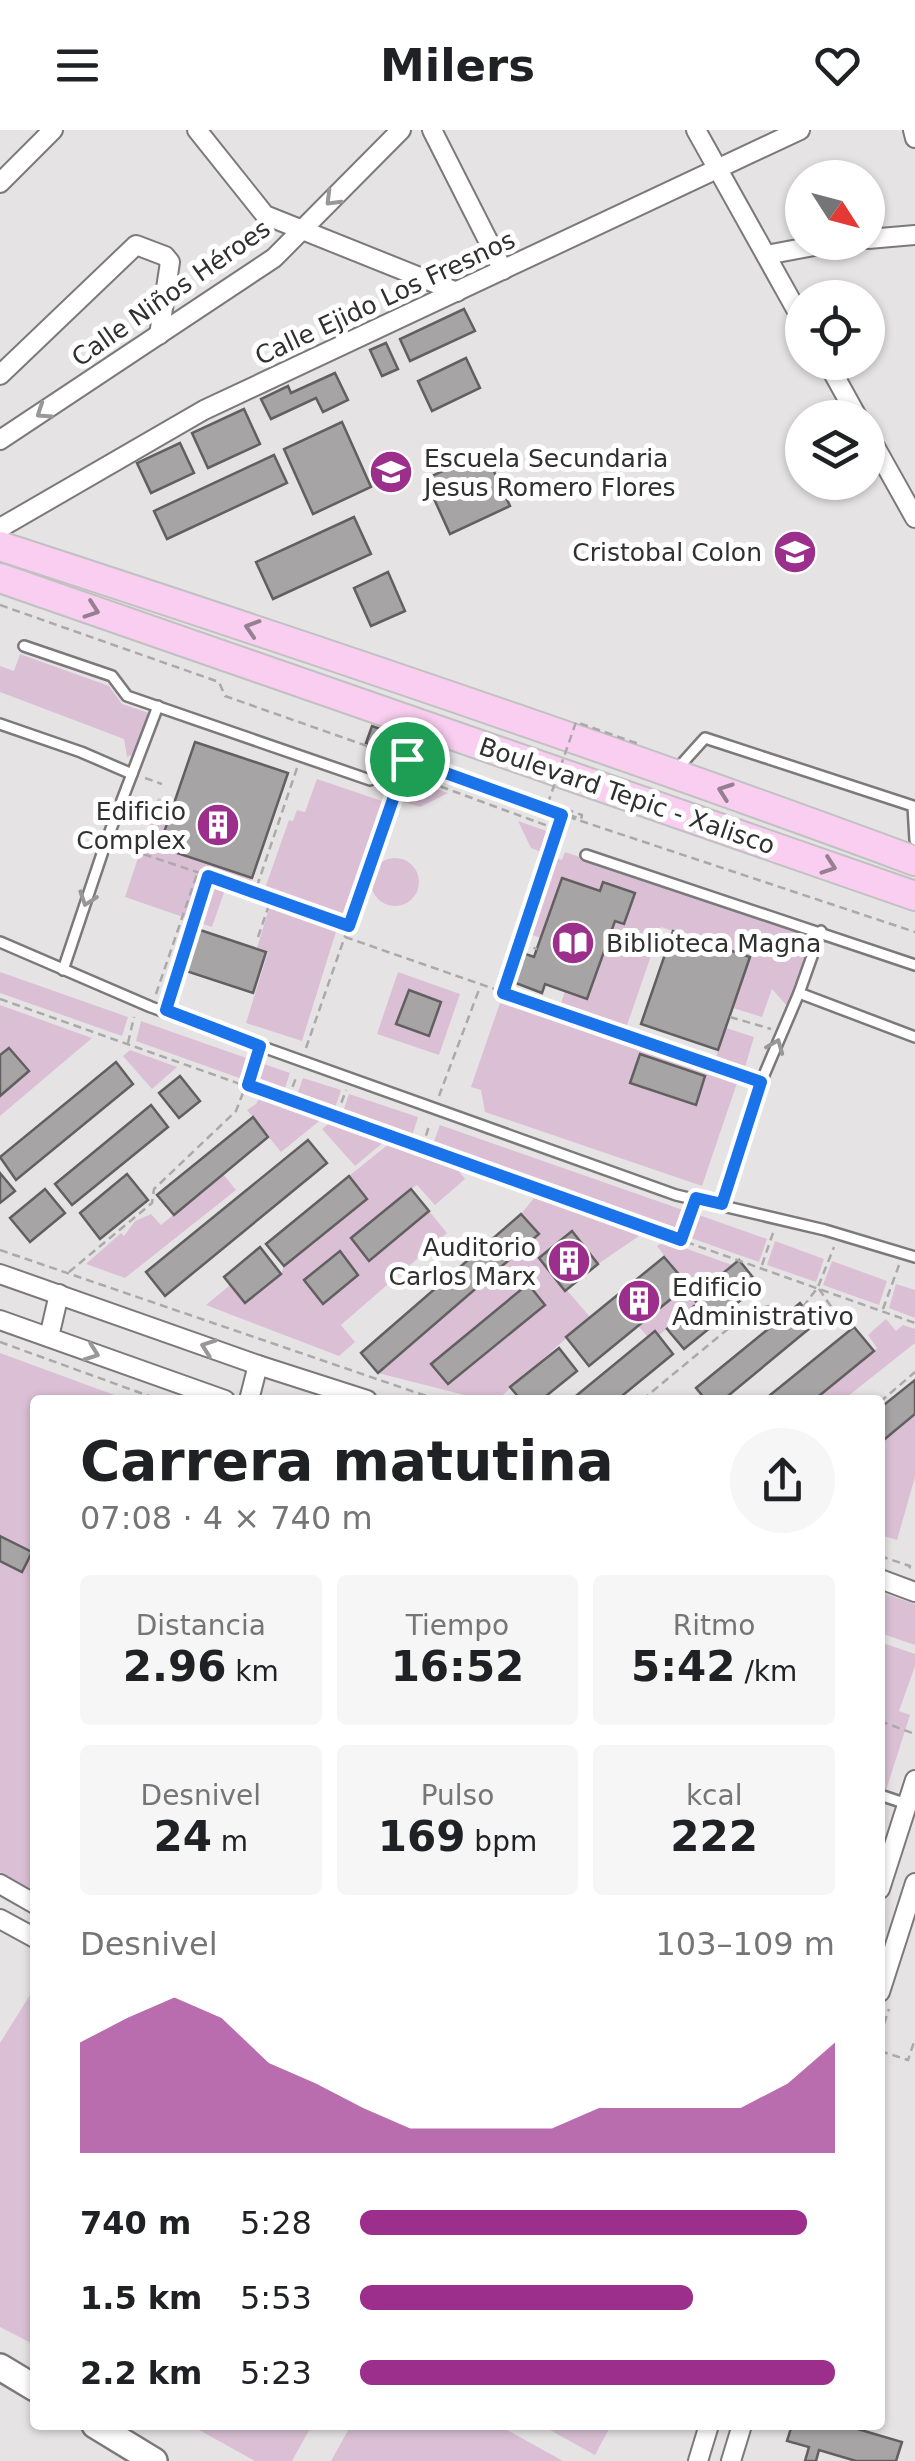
<!DOCTYPE html>
<html lang="es">
<head>
<meta charset="utf-8">
<style>
  body { margin:0; font-family:"DejaVu Sans",sans-serif; background:#f6f6f6; color:#202124; height:100vh; display:flex; flex-direction:column; font-size:38px; white-space:nowrap }
  * { box-sizing:border-box; margin:0 }
  p { font-size:32px; color:#757577 }
  .icon { flex:none; width:55px; height:55px; fill:none; stroke:currentColor; stroke-width:2; stroke-linecap:round; stroke-linejoin:round }
  .map { position:relative; flex:1; overflow:hidden }
  .sheet { position:absolute; left:30px; top:1265px; width:855px; height:1035px; display:flex; flex-direction:column; background:#fff; border-radius:10px; box-shadow:0 2px 8px #0004 }
  .sheet>* { flex:none }
  .needle { width:65px; rotate:126deg }
  .tools { position:absolute; left:785px; top:30px; display:grid; gap:20px }
  .tools a { display:grid; place-items:center; width:100px; height:100px; border-radius:50%; background:#fff; box-shadow:0 2px 8px #0004; font-size:50px }
  .pin { position:absolute; display:grid; place-items:center; width:85px; height:85px; color:#fff; margin:-42px; border:5px solid #fff; border-radius:50%; box-shadow:0 2px 10px #0007 }
  .round { display:grid; place-items:center; flex:none; width:105px; height:105px; border-radius:52px; background:#f6f6f6 }
  .head { display:flex; align-items:center; justify-content:space-between; height:170px; padding:0 50px }
  h1 { font-size:55px; font-weight:600; line-height:75px }
  .metrics { display:grid; grid-template-columns:repeat(3,1fr); gap:15px; height:170px; padding:10px 50px }
  .metrics div { display:grid; align-content:center; border-radius:10px; background:#f6f6f6; text-align:center }
  .metrics b { font-size:42px; font-weight:600 }
  .metrics small { font-size:28px; font-weight:400 }
  .metrics p { font-size:28px }
  .chart { height:280px; padding:20px 50px }
  .chart p { display:flex; justify-content:space-between }
  .chart svg { width:100%; height:180px; margin-top:10px; fill:#9c2e8c; opacity:.7 }
  ul { padding:0 50px; list-style:none; font-size:32px }
  li { display:grid; grid-template-columns:160px 120px 1fr; align-items:center; height:75px }
  li i { height:25px; border-radius:12px; background:#9c2e8c }
  header { display:flex; justify-content:space-between; align-items:center; height:130px; padding:0 50px; background:#fff; font-size:45px; font-weight:600 }
  .map>svg:first-child { display:block }
  .green { fill:#dbc0d5 }
  .building { fill:#a7a4a6; stroke:#625f61; stroke-width:2.5 }
  .lines { fill:none; stroke-linecap:round; stroke-linejoin:round }
  .lane-casing { stroke:#7c797b; stroke-width:14 }
  .street-casing { stroke:#7c797b; stroke-width:22 }
  .secondary-casing { stroke:#7c797b; stroke-width:30 }
  .primary-casing { stroke:#c1c1c1; stroke-width:32 }
  .path { stroke:#aba9aa; stroke-width:2.5; stroke-dasharray:8 5; stroke-linecap:butt }
  .lane { stroke:#fff; stroke-width:9 }
  .street { stroke:#fff; stroke-width:18 }
  .secondary { stroke:#fff; stroke-width:25 }
  .primary { stroke:#f9cef0; stroke-width:28 }
  .path-bridge { stroke:#aba9aa; stroke-width:2.5; stroke-dasharray:8 5; stroke-linecap:butt }
  .oneway { stroke:#989898 }
  .oneway2 { stroke:#957f90 }
  .route-casing { stroke:#fff; stroke-width:20 }
  .route { stroke:#1a73e8; stroke-width:12 }
  .labels { text-anchor:middle; dominant-baseline:central; stroke-width:10; stroke-linejoin:round; paint-order:stroke }
  .street-label { font-size:25px; fill:#313031; stroke:#fff }
  .poi-label { font-size:25px; fill:#313031; stroke:#fff; text-anchor:start }
</style>
</head>
<body>
<header><svg class="icon" aria-label="menu" viewBox="0 0 24 24"><path d="M4 6h16M4 12h16M4 18h16"/></svg>Milers<svg class="icon" aria-label="heart" viewBox="0 0 24 24"><path d="M12 20l-8-8c-3-5 5-10 8-4 3-6 11-1 8 4z"/></svg></header>
<div class="map">
<svg width="915" height="2331" viewBox="0 0 915 2331">
  <rect width="100%" height="100%" fill="#e6e3e5"/>
  <g class="green">
    <polygon points="20,524 109,556 122,574 152,584 138,622 127,627 124,609 0,562 0,536 14,541"/>
    <polygon points="317,649 382,671 343,790 263,764 289,690 293,691 297,680 305,682"/>
    <polygon points="412,651 448,663 420,677 404,672"/>
    <polygon points="158,668 174,673 160,717 252,748 249,758 228,751 212,797 125,767"/>
    <polygon points="518,691 552,703 544,723 531,718"/>
    <polygon points="565,722 813,805 788,877 772,859 762,887 733,878 750,827 661,797 625,901 559,879 565,861 587,868 615,791 624,794 634,763 600,761 562,748 541,808 526,803 553,727 562,730"/>
    <circle cx="395" cy="752" r="24"/>
    <polygon points="270,775 338,795 302,911 246,893 268,822 257,818"/>
    <polygon points="0,842 128,887 122,906 0,863"/>
    <polygon points="398,842 460,864 439,925 377,904"/>
    <polygon points="500,873 737,953 702,1056 485,982 481,960 471,957"/>
    <polygon points="0,875 92,908 0,986 0,966 29,941 9,918 0,925"/>
    <polygon points="141,891 249,929 242,949 136,911"/>
    <polygon points="726,898 754,907 745,937 716,927"/>
    <polygon points="130,920 177,937 152,959 123,926"/>
    <polygon points="261,933 290,943 283,964 255,954"/>
    <polygon points="303,948 341,960 334,981 296,968"/>
    <polygon points="349,964 418,987 411,1009 342,985"/>
    <polygon points="261,965 323,988 281,1022 247,980 256,974"/>
    <polygon points="332,991 385,1011 355,1036 322,999"/>
    <polygon points="440,995 686,1081 678,1103 432,1017"/>
    <polygon points="390,1013 453,1034 465,1049 435,1075 417,1055 411,1059 447,1103 341,1195 355,1212 339,1226 206,1175 230,1155 246,1173 281,1144 284,1136 367,1069 349,1046"/>
    <polygon points="223,1044 236,1060 125,1148 86,1134 121,1103 124,1106 135,1091 151,1084 161,1095"/>
    <polygon points="534,1068 642,1104 598,1134 572,1101 539,1128 590,1187 497,1270 484,1270 378,1243 538,1105 521,1084"/>
    <polygon points="696,1084 767,1109 759,1132 688,1107"/>
    <polygon points="665,1111 732,1135 694,1167 698,1173 658,1206 648,1207 638,1196 687,1156 657,1116"/>
    <polygon points="775,1111 824,1129 816,1152 767,1135"/>
    <polygon points="832,1131 887,1151 879,1175 823,1155"/>
    <polygon points="896,1154 915,1160 915,1188 889,1178"/>
    <polygon points="886,1189 896,1201 903,1195 915,1199 915,1213 843,1270 814,1270 877,1218 868,1205"/>
    <polygon points="0,1223 128,1270 35,1270 35,1762 0,1742"/>
    <polygon points="915,1284 915,1347 897,1410 880,1405 880,1313"/>
    <polygon points="880,1462 915,1474 915,1515 880,1503"/>
    <polygon points="880,1512 915,1524 915,1536 899,1581 910,1585 880,1679"/>
    <polygon points="35,1857 35,2215 0,2197 0,1913"/>
    <polygon points="190,2295 312,2295 292,2331 255,2331"/>
    <polygon points="351,2295 498,2295 563,2331 331,2331"/>
    <polygon points="541,2295 611,2295 595,2325"/>
  </g>
  <g class="building">
    <polygon points="464,179 475,201 410,231 400,209"/>
    <polygon points="386,213 398,239 382,246 370,220"/>
    <polygon points="466,228 480,258 432,281 418,251"/>
    <polygon points="335,243 348,270 323,282 316,268 271,289 261,269 288,256 291,263"/>
    <polygon points="244,279 260,314 208,338 192,303"/>
    <polygon points="342,292 371,357 313,384 284,319"/>
    <polygon points="180,313 194,343 151,363 137,333"/>
    <polygon points="485,322 510,376 450,404 425,349"/>
    <polygon points="274,325 287,353 167,409 154,381"/>
    <polygon points="354,387 371,424 273,469 256,432"/>
    <polygon points="388,442 405,481 371,496 354,458"/>
    <polygon points="372,596 410,610 404,626 366,613"/>
    <polygon points="195,612 288,643 252,748 159,717"/>
    <polygon points="562,748 600,761 603,752 635,763 624,794 615,791 587,869 545,854 542,863 513,852 523,823 534,827"/>
    <polygon points="197,799 266,822 253,863 183,840"/>
    <polygon points="673,801 750,827 718,920 641,894"/>
    <polygon points="409,860 441,872 429,906 396,894"/>
    <polygon points="9,918 29,941 0,966 0,925"/>
    <polygon points="640,924 705,946 696,975 630,953"/>
    <polygon points="116,932 133,954 16,1050 0,1027"/>
    <polygon points="180,946 200,971 179,988 159,963"/>
    <polygon points="151,975 168,997 72,1075 55,1054"/>
    <polygon points="253,987 268,1007 174,1085 157,1065"/>
    <polygon points="308,1010 327,1033 165,1166 146,1142"/>
    <polygon points="0,1043 15,1061 0,1073"/>
    <polygon points="127,1044 148,1070 100,1109 80,1083"/>
    <polygon points="349,1046 367,1069 284,1136 266,1114"/>
    <polygon points="45,1059 65,1083 30,1112 10,1088"/>
    <polygon points="411,1059 429,1081 369,1131 351,1108"/>
    <polygon points="521,1084 539,1104 378,1243 361,1223"/>
    <polygon points="572,1101 598,1134 565,1161 539,1128"/>
    <polygon points="260,1117 281,1144 245,1173 224,1147"/>
    <polygon points="340,1121 358,1145 323,1174 304,1150"/>
    <polygon points="664,1127 688,1155 589,1236 566,1207"/>
    <polygon points="739,1130 759,1155 713,1193 693,1168"/>
    <polygon points="528,1154 545,1175 448,1254 431,1234"/>
    <polygon points="800,1173 816,1193 723,1270 706,1270 696,1258"/>
    <polygon points="694,1176 711,1197 684,1219 667,1199"/>
    <polygon points="854,1197 874,1221 814,1270 764,1270"/>
    <polygon points="655,1201 673,1224 617,1270 571,1270"/>
    <polygon points="559,1218 577,1241 541,1270 521,1270 510,1257"/>
    <polygon points="915,1250 915,1284 880,1313 880,1278"/>
    <polygon points="0,1406 32,1422 22,1442 0,1431"/>
    <polygon points="792,2295 844,2295 902,2312 896,2331 856,2331 819,2320 816,2331 805,2331 809,2317 787,2311"/>
  </g>
  <g class="lines">
    <g class="lane-casing">
      <g id="lane">
        <polyline points="24,516 112,546 127,566 370,650"/>
        <polyline points="0,594 81,622 132,644"/>
        <polyline points="678,638 705,608 913,676 915,710"/>
        <polyline points="586,725 915,835"/>
        <polyline points="821,801 799,863 915,907"/>
        <polyline points="0,812 151,877 676,1065 825,1100 915,1127"/>
        <polyline points="63,840 106,712 158,576"/>
        <polyline points="722,1074 761,952 799,863"/>
        <polyline points="880,1665 907,1674"/>
      </g>
    </g>
    <g class="street-casing">
      <g id="street">
        <polyline points="197,0 265,85 457,162"/>
        <polyline points="432,0 503,140"/>
        <polyline points="696,0 802,190"/>
        <polyline points="913,0 915,8"/>
        <polyline points="0,53 53,0"/>
        <polyline points="868,109 915,105"/>
        <polyline points="766,125 835,112"/>
        <polyline points="827,232 858,288"/>
        <polyline points="0,245 136,115 165,126 170,132 159,205"/>
        <polyline points="868,304 915,388"/>
        <polyline points="0,310 274,128 401,0"/>
        <polyline points="0,398 204,280 800,0"/>
        <polyline points="0,1144 258,1235 367,1270"/>
        <polyline points="0,1190 225,1270"/>
        <polyline points="49,1207 59,1164"/>
        <polyline points="249,1270 258,1235"/>
        <polyline points="880,1449 915,1462"/>
        <polyline points="0,1754 35,1774"/>
        <polyline points="880,1759 915,1650"/>
        <polyline points="0,1789 35,1808"/>
        <polyline points="880,1862 915,1753"/>
        <polyline points="698,2331 709,2295"/>
        <polyline points="731,2331 742,2295"/>
      </g>
    </g>
    <g class="secondary-casing">
      <g id="secondary">
        <polyline points="0,2237 35,2258"/>
        <polyline points="95,2295 154,2331"/>
      </g>
    </g>
    <g class="primary-casing">
      <g id="primary">
        <path d="M0,416C307,516 613,619 915,731"/>
        <polyline points="0,448 915,766"/>
      </g>
    </g>
    <g class="path">
      <polyline points="0,475 219,552 225,566 563,685 915,802"/>
      <polyline points="297,638 254,765 348,796"/>
      <polyline points="404,643 556,699"/>
      <polyline points="145,648 162,654"/>
      <polyline points="119,716 254,761"/>
      <polyline points="258,807 270,772"/>
      <polyline points="345,807 750,948"/>
      <polyline points="521,814 537,819"/>
      <polyline points="503,862 563,685"/>
      <polyline points="156,864 197,744"/>
      <polyline points="169,868 208,747"/>
      <polyline points="0,869 915,1193"/>
      <polyline points="730,887 771,899"/>
      <polyline points="128,913 134,887"/>
      <polyline points="306,918 412,614"/>
      <polyline points="439,966 480,857"/>
      <polyline points="288,969 297,945"/>
      <polyline points="337,985 346,960"/>
      <polyline points="422,1018 430,993"/>
      <polyline points="681,1108 691,1083"/>
      <polyline points="0,1120 438,1270"/>
      <polyline points="762,1135 774,1100"/>
      <polyline points="69,1142 152,1073 154,1059 236,981 256,929"/>
      <polyline points="819,1159 848,1201"/>
      <polyline points="803,1177 818,1157 834,1117"/>
      <polyline points="883,1179 899,1135"/>
      <polyline points="0,1212 160,1270"/>
      <polyline points="642,1270 752,1179 770,1176 780,1190"/>
      <polyline points="880,1272 915,1242"/>
      <polyline points="880,1426 910,1436 908,1443"/>
      <polyline points="880,1591 915,1604"/>
      <polyline points="880,1906 889,1879"/>
      <polyline points="880,1921 908,1930 915,1909"/>
    </g>
    <use href="#lane" class="lane"/>
    <use href="#street" class="street"/>
    <use href="#secondary" class="secondary"/>
    <use href="#primary" class="primary"/>
    <polyline class="path-bridge" points="569,685 581,689 582,685 548,673 576,592 639,614"/>
  </g>
  <defs><path id="oneway-chevron" d="M-2-3.5L2.5 0L-2 3.5" fill="none" stroke-width="1.6" stroke-linecap="round" stroke-linejoin="round" transform="scale(2.5)"/></defs>
  <g class="oneway">
    <use href="#oneway-chevron" transform="translate(332 69) rotate(135)"/>
    <use href="#oneway-chevron" transform="translate(43 282) rotate(146)"/>
    <use href="#oneway-chevron" transform="translate(87 769) rotate(109)"/>
    <use href="#oneway-chevron" transform="translate(776 916) rotate(-68)"/>
    <use href="#oneway-chevron" transform="translate(208 1217) rotate(-160)"/>
    <use href="#oneway-chevron" transform="translate(92 1223) rotate(20)"/>
  </g>
  <g class="oneway2">
    <use href="#oneway-chevron" transform="translate(92 480) rotate(19)"/>
    <use href="#oneway-chevron" transform="translate(252 498) rotate(-162)"/>
    <use href="#oneway-chevron" transform="translate(725 661) rotate(-160)"/>
    <use href="#oneway-chevron" transform="translate(829 736) rotate(19)"/>
  </g>
  <g class="lines">
    <g class="route-casing">
      <polygon id="route" points="407,629 562,685 503,863 761,952 722,1074 696,1068 681,1110 248,955 260,916 166,880 208,746 349,796"/>
    </g>
    <use href="#route" class="route"/>
  </g>
  <defs>
    <g id="school-disc" transform="scale(2.25)"><circle r="9.5" fill="#9c2e8c" stroke="#fff"/><path d="M0-5L7-2L0 1L-7-2ZM-4 1L0 2.5L4 1V4Q0 6-4 4Z" fill="#fff"/></g>
    <g id="building-disc" transform="scale(2.25)"><circle r="9.5" fill="#9c2e8c" stroke="#fff"/><path d="M-4-6H4V6H1V3H-1V6H-4ZM-2.5-4.3h1.7v1.8h-1.7ZM.8-4.3h1.7v1.8H.8ZM-2.5-1h1.7V.8h-1.7ZM.8-1h1.7V.8H.8Z" fill="#fff"/></g>
    <g id="library-disc" transform="scale(2.25)"><circle r="9.5" fill="#9c2e8c" stroke="#fff"/><path d="M-6-4Q-3-5.5-.7-3.5V5Q-3 3-6 4ZM6-4Q3-5.5 .7-3.5V5Q3 3 6 4Z" fill="#fff"/></g>
  </defs>
  <g fill-rule="evenodd">
    <use href="#school-disc" x="391" y="342"/>
    <use href="#school-disc" x="795" y="422"/>
    <use href="#building-disc" x="218" y="695"/>
    <use href="#library-disc" x="573" y="813"/>
    <use href="#building-disc" x="569" y="1131"/>
    <use href="#building-disc" x="639" y="1171"/>
  </g>
  <g class="labels">
    <g class="street-label">
      <text transform="translate(171 163) rotate(-35)">Calle Niños Héroes</text>
      <text transform="translate(385 168) rotate(-25)">Calle Ejido Los Fresnos</text>
      <text transform="translate(627 666) rotate(19)">Boulevard Tepic - Xalisco</text>
    </g>
    <g class="poi-label">
      <text x="424" y="328">Escuela Secundaria<tspan x="424" dy="29">Jesus Romero Flores</tspan></text>
      <text x="762" y="422" text-anchor="end">Cristobal Colon</text>
      <text x="186" y="681" text-anchor="end">Edificio<tspan x="186" dy="29">Complex</tspan></text>
      <text x="606" y="813">Biblioteca Magna</text>
      <text x="536" y="1117" text-anchor="end">Auditorio<tspan x="536" dy="29">Carlos Marx</tspan></text>
      <text x="672" y="1157">Edificio<tspan x="672" dy="29">Administrativo</tspan></text>
    </g>
  </g>
</svg>
<div class="tools">
<a><svg class="needle" viewBox="-14 -14 28 28"><path d="M0-13l5 13h-10z" fill="#e53935"/><path d="M0 13l5-13h-10z" fill="#757577"/></svg></a>
<a><svg class="icon" aria-label="locate" viewBox="0 0 24 24"><circle cx="12" cy="12" r="6"/><path d="M12 2v4M12 18v4M2 12h4M18 12h4"/></svg></a>
<a><svg class="icon" aria-label="layers" viewBox="0 0 24 24"><path d="M12 4l9 5-9 5-9-5zM3 14l9 5 9-5"/></svg></a>
</div>
<div class="pin" style="left:407px;top:629px;background:#1e9e55"><svg class="icon" aria-label="arrive" viewBox="0 0 24 24"><path d="M6 21V4h12l-3 4 3 4H6"/></svg></div>
<section class="sheet">
<div class="head"><div><h1>Carrera matutina</h1><p>07:08 · 4 × 740 m</p></div><a class="round"><svg class="icon" aria-label="share" viewBox="0 0 24 24"><path d="M12 15V3M7 8l5-5 5 5M5 13v7h14v-7"/></svg></a></div>
<div class="metrics">
<div><p>Distancia</p><b>2.96<small> km</small></b></div>
<div><p>Tiempo</p><b>16:52</b></div>
<div><p>Ritmo</p><b>5:42<small> /km</small></b></div>
</div>
<div class="metrics">
<div><p>Desnivel</p><b>24<small> m</small></b></div>
<div><p>Pulso</p><b>169<small> bpm</small></b></div>
<div><p>kcal</p><b>222</b></div>
</div>
<div class="chart"><p><span>Desnivel</span>103–109 m</p>
<svg viewBox="0 0 160 44" preserveAspectRatio="none"><path d="M0 44V17L10 11L20 6L30 11L40 22L50 27L60 33L70 38L80 38L90 38L100 38L110 33L120 33L130 33L140 33L150 27L160 17V44z"/></svg>
</div>
<ul>
<li><b>740 m</b>5:28<i style="width:94%"></i></li>
<li><b>1.5 km</b>5:53<i style="width:70%"></i></li>
<li><b>2.2 km</b>5:23<i style="width:100%"></i></li>
</ul>
</section>
</div>
</body>
</html>
